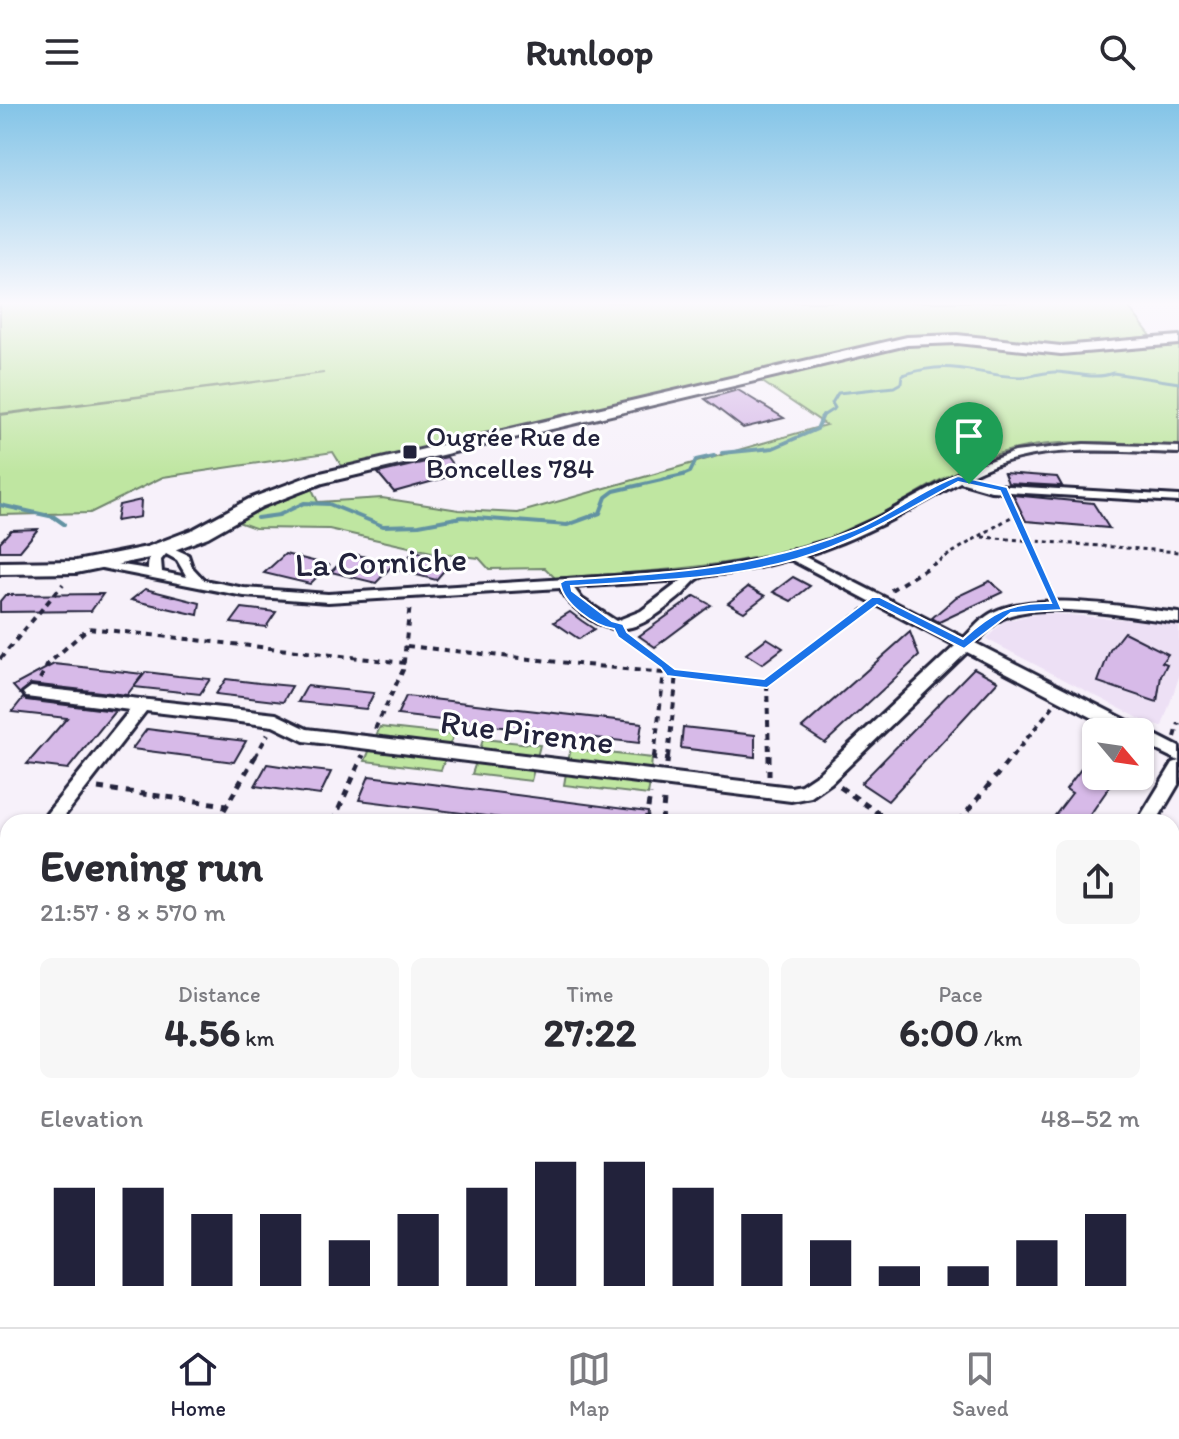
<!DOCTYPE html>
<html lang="en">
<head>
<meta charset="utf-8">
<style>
  body { margin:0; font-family:Itim,sans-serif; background:#f7f7f7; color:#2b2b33; height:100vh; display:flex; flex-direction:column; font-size:30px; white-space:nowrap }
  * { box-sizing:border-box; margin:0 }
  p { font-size:26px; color:#7c7c81 }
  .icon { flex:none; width:44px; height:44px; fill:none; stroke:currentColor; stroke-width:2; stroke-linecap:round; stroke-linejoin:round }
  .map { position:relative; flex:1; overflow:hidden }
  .details { position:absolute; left:0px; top:710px; width:1180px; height:514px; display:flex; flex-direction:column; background:#fff; border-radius:24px 24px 0 0; box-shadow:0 2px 6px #0004 }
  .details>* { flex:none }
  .needle { width:52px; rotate:119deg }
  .buttons { position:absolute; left:1082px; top:614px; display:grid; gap:16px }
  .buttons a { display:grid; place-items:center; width:72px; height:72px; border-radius:12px; background:#fff; box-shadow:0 2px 6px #0004; font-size:40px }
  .pin { position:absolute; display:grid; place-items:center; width:68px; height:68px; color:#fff; margin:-82px -34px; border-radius:50% 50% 50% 0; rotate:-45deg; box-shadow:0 0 8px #0007 }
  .pin .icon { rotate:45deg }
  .round { display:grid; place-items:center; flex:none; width:84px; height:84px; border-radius:12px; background:#f7f7f7 }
  .head { display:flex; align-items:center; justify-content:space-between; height:136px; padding:0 40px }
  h1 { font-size:44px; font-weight:700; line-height:60px }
  .figures { display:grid; grid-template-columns:repeat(3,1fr); gap:12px; height:136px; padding:8px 40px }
  .figures div { display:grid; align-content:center; border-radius:12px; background:#f7f7f7; text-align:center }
  .figures b { font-size:40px; font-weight:700 }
  .figures small { font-size:22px; font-weight:400 }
  .figures p { font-size:22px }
  .chart { height:224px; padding:16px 40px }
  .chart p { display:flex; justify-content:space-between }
  .chart svg { width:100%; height:144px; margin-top:8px; stroke:#22223b; stroke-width:6 }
  header { display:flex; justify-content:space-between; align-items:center; height:104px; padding:0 40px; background:#fff; font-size:36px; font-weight:700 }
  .dock { display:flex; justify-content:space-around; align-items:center; height:112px; border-top:2px solid #e1e1e2; background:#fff; font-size:22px; color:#7c7c81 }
  .dock a { display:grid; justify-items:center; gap:4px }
  .dock .active { color:#22223b }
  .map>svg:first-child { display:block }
  .built { fill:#ede0f5 }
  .green { fill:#bfe6a1; stroke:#70846e; stroke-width:2 }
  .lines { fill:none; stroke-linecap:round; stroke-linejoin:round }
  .stream-far1 { stroke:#6292a2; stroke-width:3 }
  .stream { stroke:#6292a2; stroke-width:4 }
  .building { fill:#d7bae8; stroke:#22223b; stroke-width:2 }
  .street-casing { stroke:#22223b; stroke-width:6 }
  .secondary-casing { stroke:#22223b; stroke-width:6 }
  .path-far3 { stroke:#22223b; stroke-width:3; stroke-dasharray:4 4; stroke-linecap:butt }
  .path-far2 { stroke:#22223b; stroke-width:4; stroke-dasharray:6 6; stroke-linecap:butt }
  .path-far1 { stroke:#22223b; stroke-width:5; stroke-dasharray:7 7; stroke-linecap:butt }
  .path { stroke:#22223b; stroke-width:6; stroke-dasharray:9 9; stroke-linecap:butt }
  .street { fill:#fff; fill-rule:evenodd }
  .secondary { fill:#fff; fill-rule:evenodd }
  .route { fill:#1a73e8; stroke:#fff; stroke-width:2; fill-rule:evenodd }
  .poi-dot { fill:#22223b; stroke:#fff; stroke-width:3 }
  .labels { text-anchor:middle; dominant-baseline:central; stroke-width:6; stroke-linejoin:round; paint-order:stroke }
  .far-poi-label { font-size:28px; fill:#22223b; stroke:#fff; text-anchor:start }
  .street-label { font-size:34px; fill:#22223b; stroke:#fff }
</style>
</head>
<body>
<header><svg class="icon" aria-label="menu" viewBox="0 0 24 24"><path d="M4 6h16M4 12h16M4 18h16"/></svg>Runloop<svg class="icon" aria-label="search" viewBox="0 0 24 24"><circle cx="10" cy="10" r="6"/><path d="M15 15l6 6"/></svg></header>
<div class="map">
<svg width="1179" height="1223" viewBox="0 0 1179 1223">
  <rect width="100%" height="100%" fill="#f7f1fa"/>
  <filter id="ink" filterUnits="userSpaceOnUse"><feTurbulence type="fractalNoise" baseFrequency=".0125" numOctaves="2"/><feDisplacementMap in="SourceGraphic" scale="16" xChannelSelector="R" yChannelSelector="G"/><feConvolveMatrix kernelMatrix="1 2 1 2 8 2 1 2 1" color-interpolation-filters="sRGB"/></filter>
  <g filter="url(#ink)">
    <g class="built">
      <polygon points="1042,509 1179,519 1179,573 1162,622 1152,621 986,535 1004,517"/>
      <polygon points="0,901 8,902 8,1170 0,1184"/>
    </g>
    <g class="green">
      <polygon points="0,198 1173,198 1128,202 1151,232 1065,243 943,231 901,235 344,366 333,348 163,373 90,409 0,411 0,311 324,269 0,310"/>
      <path d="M970,238L1043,249L1179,239V342C1112,338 1039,330 976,358C920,383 872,422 813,439C729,465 643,468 555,474L545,464L489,465L479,454L436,449L329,425L255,424L238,418L264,404L312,385L318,398L382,394L459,406L518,409L826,321L758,275L908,239Z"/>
      <polygon points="380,623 454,631 449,642 375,634"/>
      <polygon points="483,635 540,641 537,653 480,646"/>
      <polygon points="370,645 445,655 441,666 365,657"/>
      <polygon points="571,645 652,654 651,666 568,657"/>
      <polygon points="476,658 534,665 531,677 472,670"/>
      <polygon points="566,669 650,679 648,691 564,681"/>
    </g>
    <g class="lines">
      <path class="stream-far1" d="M821,313L835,304L832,299L838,289L894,283L901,279L902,271C956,254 970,271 1020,273C1032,273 1045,267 1057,268C1076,269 1095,276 1113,269L1179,279"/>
      <g class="stream">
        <polyline points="722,349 773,344 817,325 823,311"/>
        <polyline points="0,401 54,413 64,420"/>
        <polyline points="257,414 279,411 304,399 329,400 383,422 419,421 462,413 567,421 600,409 606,393 614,387 683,371 690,368 696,356 714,352"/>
      </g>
    </g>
    <g class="building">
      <polygon points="738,286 784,314 743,324 705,295"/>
      <polygon points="447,353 459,370 394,388 378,369"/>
      <polygon points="1004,369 1057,373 1062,382 1008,379"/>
      <polygon points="1013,391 1093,399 1109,424 1026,417"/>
      <polygon points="141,396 140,413 116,417 119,401"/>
      <polygon points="38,425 20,447 0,447 0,438 11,426"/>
      <polygon points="414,447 453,456 436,476 397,466"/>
      <polygon points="350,449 394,460 376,479 331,468"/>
      <polygon points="285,450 329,461 310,480 264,469"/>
      <polygon points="793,473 810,482 791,497 773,488"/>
      <polygon points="990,477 1003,488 939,518 932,514 956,493"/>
      <polygon points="748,483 765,492 744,508 728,499"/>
      <polygon points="145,485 200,499 198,511 131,496"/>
      <polygon points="103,490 91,507 0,508 0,497 5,491"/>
      <polygon points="695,492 711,501 655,543 639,532"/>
      <polygon points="242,504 276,508 266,523 231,519"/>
      <polygon points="570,508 582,517 594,525 579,535 554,518"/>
      <polygon points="910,528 919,552 825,639 802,624"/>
      <polygon points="1124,528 1168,550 1162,558 1167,560 1161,572 1157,598 1098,578 1110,546"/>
      <polygon points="767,534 783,544 762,560 746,550"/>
      <polygon points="54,560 82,563 143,570 127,591 31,580 20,590 13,582"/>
      <polygon points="974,564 998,577 888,697 861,679"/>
      <polygon points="146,568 178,572 210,575 200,590 134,583"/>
      <polygon points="226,575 259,579 292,582 283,598 216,590"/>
      <polygon points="307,582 324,584 374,589 366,605 298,598"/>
      <polygon points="406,592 642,619 639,639 397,611"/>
      <polygon points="23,594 26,596 115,607 68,665 27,660 67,614 12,608"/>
      <polygon points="683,623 755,631 755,653 681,644"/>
      <polygon points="147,625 186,630 246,637 234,658 132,645"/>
      <polygon points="1096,645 1096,672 1117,672 1085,718 1050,718 1072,689 1066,685"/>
      <polygon points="267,660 287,663 331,668 320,691 255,682"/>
      <polygon points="369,672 648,708 647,718 532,718 359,696"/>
    </g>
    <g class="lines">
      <g class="street-casing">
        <g id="street">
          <path d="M1084,340L1179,343V349C1109,347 1031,338 968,373L992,381L1179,392V398L991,387L960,378C909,407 859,435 803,452L964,534C971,527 978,518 987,512C1027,484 1131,504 1179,509V519C1135,514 1035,493 998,517C989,523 982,533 975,539L1179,643V679L1156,718H1137L1173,659L1179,657L1140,638V628H1120L967,548L831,679L811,693L791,697L304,637L273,622L146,607L60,718H40L130,606L26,593L23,589L31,583L276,610L307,625L791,683L801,681L819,669L955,542L790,455C770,461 751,465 730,469C721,470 708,470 699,474C693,477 687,486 682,491C653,515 624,539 589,514C577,505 566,498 560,484L328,498L244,492L102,464L97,463V457L148,465C149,434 168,441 188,451L192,463L204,476L244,484L328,490L693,467L759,456L829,436L881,412L969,364L1015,348ZM166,450L177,456L187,473L162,468L161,456ZM682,476L641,507L616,517L582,495L573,483Z"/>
          <polygon points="8,739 8,756 0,759 0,742"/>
          <polygon points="0,770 8,772 8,790 0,788"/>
          <polygon points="1172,905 1179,906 1179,928 1172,927"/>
          <polygon points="1172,1041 1179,1043 1179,1069 1172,1067"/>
          <polygon points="8,1177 8,1216 0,1219 0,1180"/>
          <polygon points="257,1216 285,1216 283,1223 255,1223"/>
          <polygon points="713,1216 741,1216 742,1223 714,1223"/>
          <polygon points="1137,1216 1165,1216 1167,1223 1139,1223"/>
        </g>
      </g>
      <g class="secondary-casing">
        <polygon id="secondary" points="957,231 1061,242 1179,232 1179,240 1061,250 957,239 907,241 323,379 261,403 208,433 159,452 76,469 0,470 0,458 76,457 147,443 194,425 249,395 312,371 907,233"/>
      </g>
      <g class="path-far3">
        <polyline points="1010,398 1039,461"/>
        <polyline points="982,433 1179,448"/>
        <polyline points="932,461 1016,410"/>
      </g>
      <g class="path-far2">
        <polyline points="1038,459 1051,488"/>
        <polyline points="891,486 935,459"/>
        <polyline points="627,534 666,561 671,569"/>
        <polyline points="407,542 767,580 864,505"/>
        <polyline points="0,555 63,480"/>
        <polyline points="40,575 48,560 88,524 405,559"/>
        <polyline points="767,580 769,653"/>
        <polyline points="375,625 403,566 410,500"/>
        <polyline points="1175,633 1179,619"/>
        <polyline points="255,653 268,630"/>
        <polyline points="654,653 664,568"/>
        <polyline points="668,653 677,570"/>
        <polyline points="1012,653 1053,602"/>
      </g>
      <g class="path-far1">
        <polyline points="769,651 769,673"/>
        <polyline points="654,657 655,651"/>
        <polyline points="667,660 668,651"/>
        <polyline points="840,683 891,718"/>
        <polyline points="98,684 227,701"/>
        <polyline points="217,718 256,651"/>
        <polyline points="333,718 363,651"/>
        <polyline points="646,718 650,690"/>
        <polyline points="662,718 664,696"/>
        <polyline points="959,718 1013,651"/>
        <polyline points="1172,751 1179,755"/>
        <polyline points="0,888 8,889"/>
      </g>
      <g class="path">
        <polyline points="943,1216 944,1223"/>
        <polyline points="1032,1216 1070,1223"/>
        <polyline points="506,1223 507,1216"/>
      </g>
      <use href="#street" class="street"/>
      <use href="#secondary" class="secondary"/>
    </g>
  </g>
  <linearGradient id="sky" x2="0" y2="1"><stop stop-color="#83c4e7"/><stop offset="0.54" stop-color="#fbf9fd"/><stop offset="1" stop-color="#fbf9fd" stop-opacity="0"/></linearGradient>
  <rect width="1179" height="369" fill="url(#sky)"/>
  <path class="route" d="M958,372L1007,383L1062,506L1011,509L964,545L877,501L767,584L667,572L661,564L618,533L614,525C594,522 563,500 560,479L565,476C670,469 755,465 854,426C890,412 921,385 958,372ZM958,378L1000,387L1051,499C1011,498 991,509 963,535L880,493H872L764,575L675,565L627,528L623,520L612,517L572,487L571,482C646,477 725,476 797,455C855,438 906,407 958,378Z"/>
  <rect class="poi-dot" x="402" y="340" width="16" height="16" rx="4"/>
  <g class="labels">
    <g class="far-poi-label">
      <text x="426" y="332">Ougrée Rue de<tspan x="426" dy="32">Boncelles 784</tspan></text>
    </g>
    <g class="street-label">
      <text transform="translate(381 458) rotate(-2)">La Corniche</text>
      <text transform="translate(527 628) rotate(7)">Rue Pirenne</text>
    </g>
  </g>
</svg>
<div class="buttons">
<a><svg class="needle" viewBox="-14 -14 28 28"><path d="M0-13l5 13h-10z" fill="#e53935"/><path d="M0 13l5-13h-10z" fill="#7c7c81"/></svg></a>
</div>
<div class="pin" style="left:969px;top:380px;background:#1e9e55"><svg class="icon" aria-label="arrive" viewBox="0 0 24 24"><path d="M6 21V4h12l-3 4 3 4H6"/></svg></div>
<section class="details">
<div class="head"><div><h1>Evening run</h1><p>21:57 · 8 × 570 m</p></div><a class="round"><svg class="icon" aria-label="share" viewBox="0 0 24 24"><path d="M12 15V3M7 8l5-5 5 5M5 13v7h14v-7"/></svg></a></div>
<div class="figures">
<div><p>Distance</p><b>4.56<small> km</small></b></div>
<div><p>Time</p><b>27:22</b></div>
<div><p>Pace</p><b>6:00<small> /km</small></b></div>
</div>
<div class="chart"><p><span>Elevation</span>48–52 m</p>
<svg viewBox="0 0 160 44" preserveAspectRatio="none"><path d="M5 44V14M15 44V14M25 44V22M35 44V22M45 44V30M55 44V22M65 44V14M75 44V6M85 44V6M95 44V14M105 44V22M115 44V30M125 44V38M135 44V38M145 44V30M155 44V22"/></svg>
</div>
</section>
</div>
<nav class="dock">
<a class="active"><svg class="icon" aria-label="home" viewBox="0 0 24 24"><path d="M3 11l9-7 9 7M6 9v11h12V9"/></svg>Home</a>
<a><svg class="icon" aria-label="map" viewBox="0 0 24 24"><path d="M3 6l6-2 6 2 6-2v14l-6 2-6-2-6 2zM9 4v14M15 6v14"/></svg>Map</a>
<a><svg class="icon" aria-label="saved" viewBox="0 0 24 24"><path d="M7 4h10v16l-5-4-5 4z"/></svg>Saved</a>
</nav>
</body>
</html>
